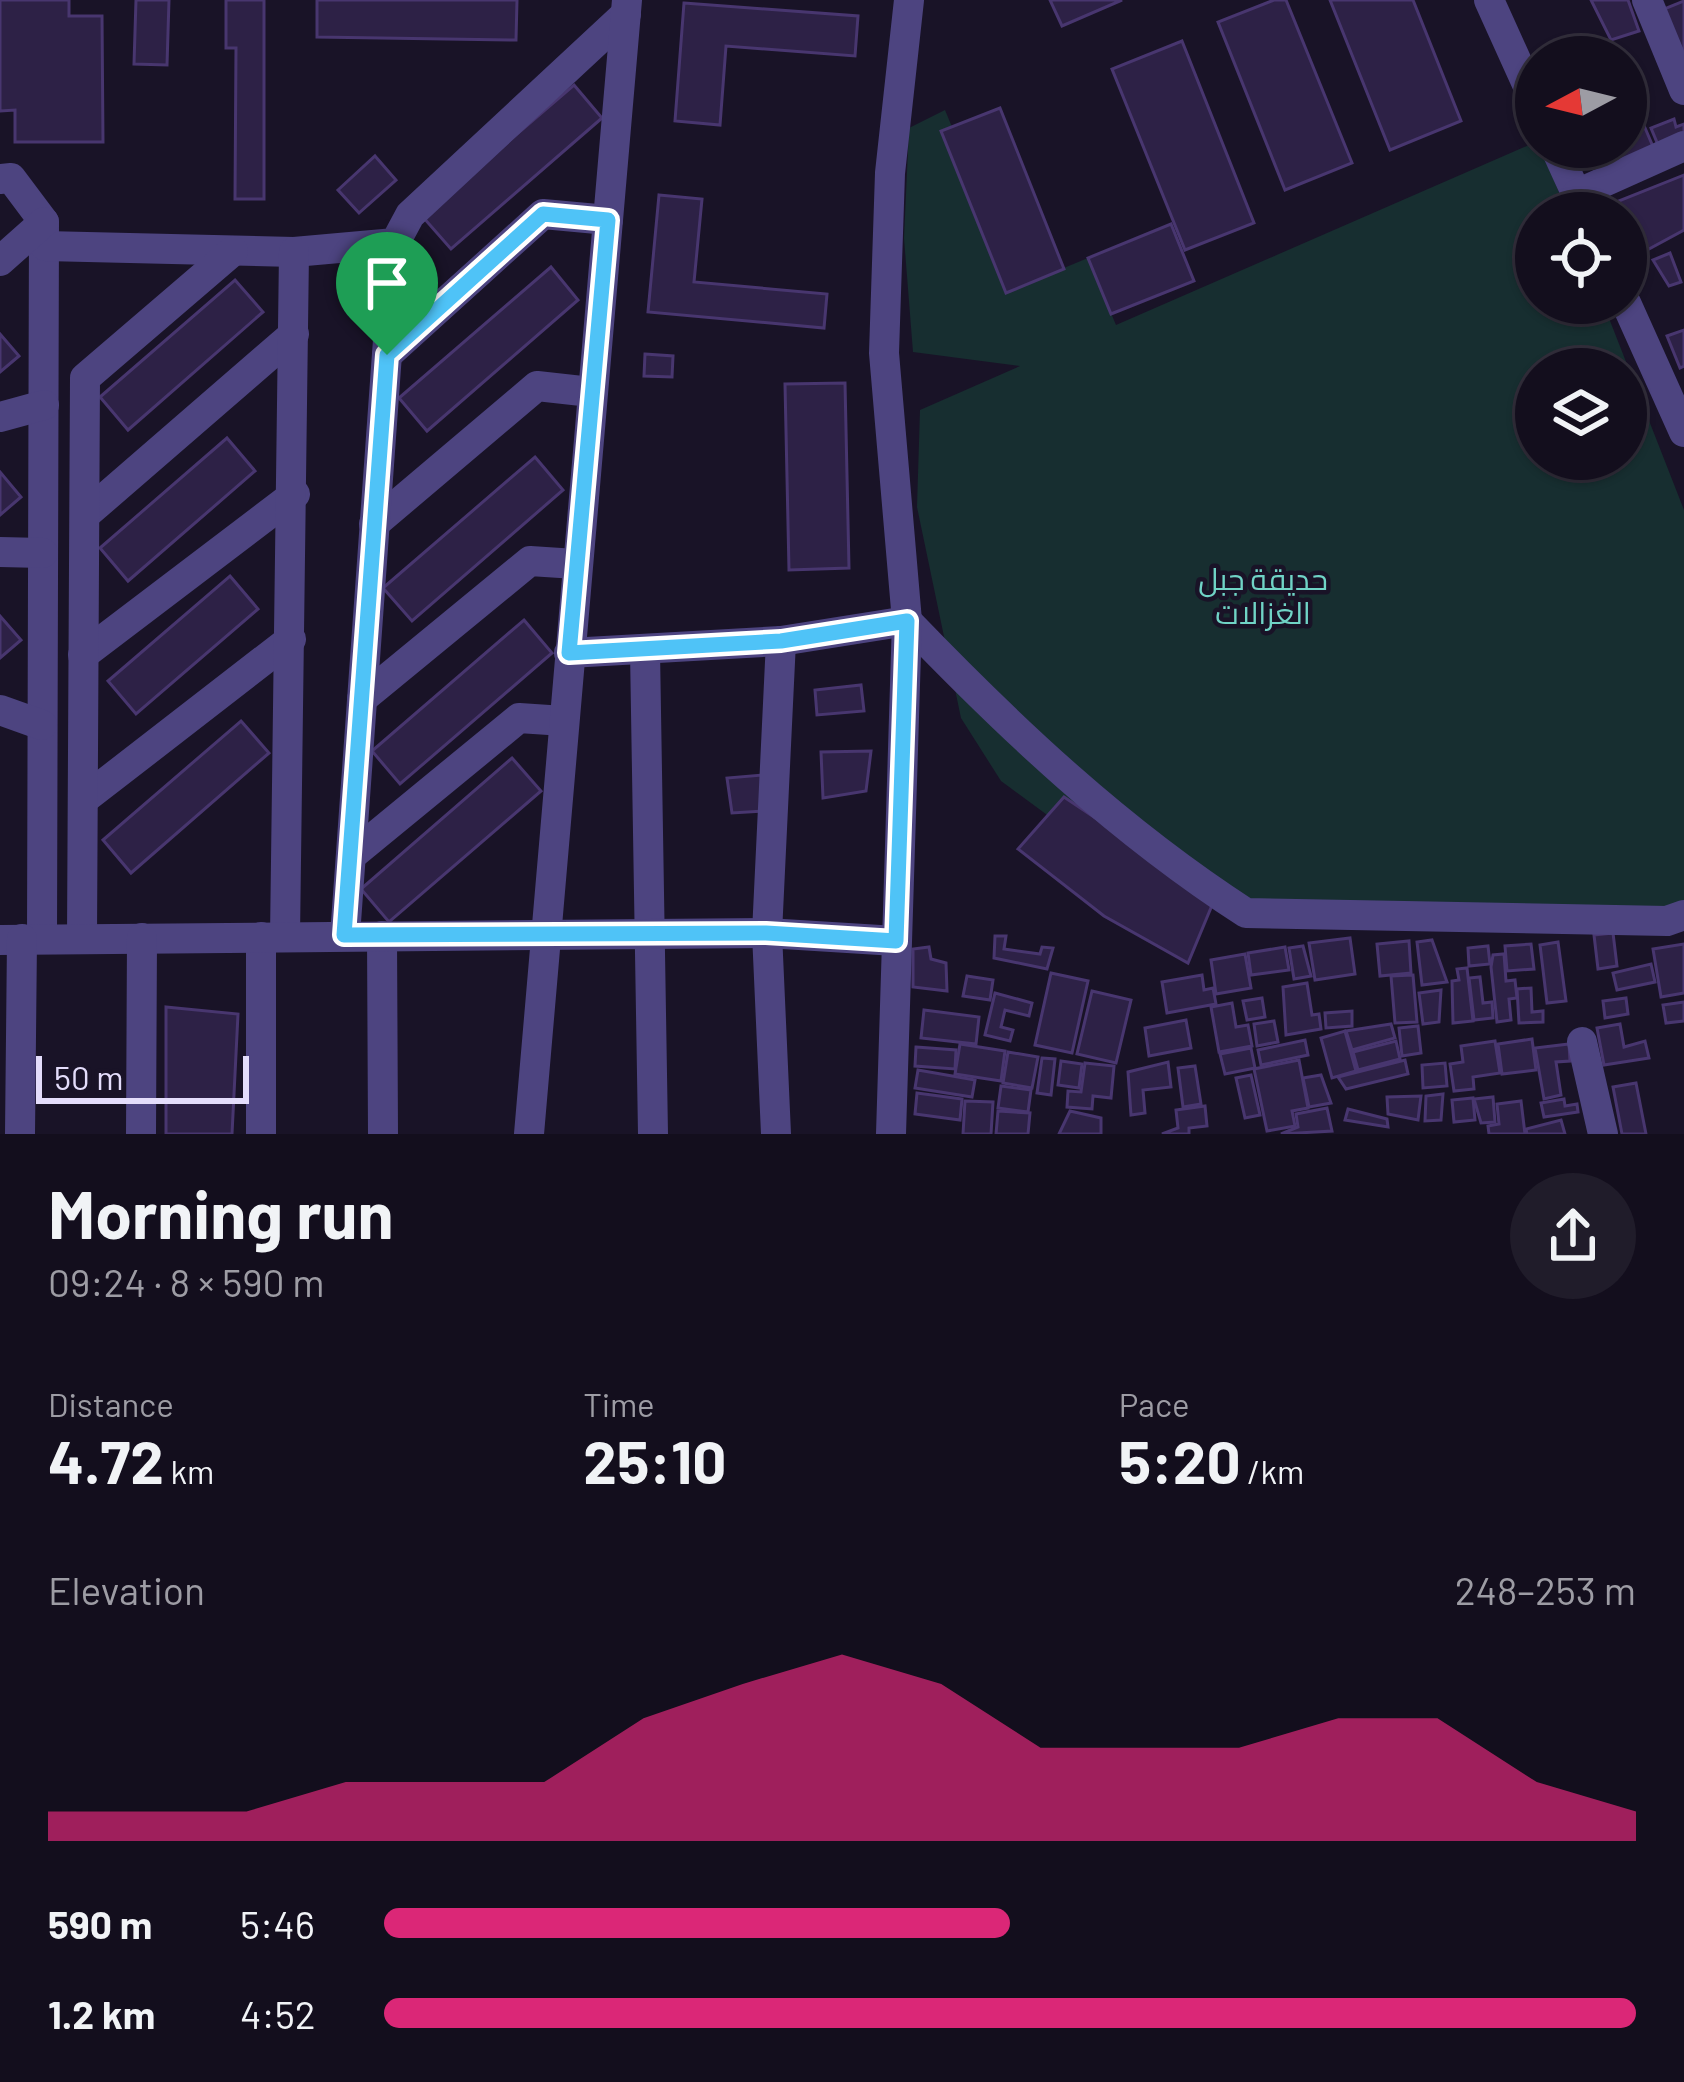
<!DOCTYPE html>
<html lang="en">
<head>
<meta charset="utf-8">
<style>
  body { margin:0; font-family:Barlow,Cairo,sans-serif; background:#201c2a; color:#f1f3f6; height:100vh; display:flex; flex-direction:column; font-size:45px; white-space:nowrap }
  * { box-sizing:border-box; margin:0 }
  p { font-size:39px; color:#9d9ca4 }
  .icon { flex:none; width:66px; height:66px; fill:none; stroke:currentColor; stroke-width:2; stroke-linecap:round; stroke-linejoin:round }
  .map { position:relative; height:1134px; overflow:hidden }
  .sheet { display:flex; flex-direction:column; background:#130e1d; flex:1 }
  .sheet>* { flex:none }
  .needle { width:78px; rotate:263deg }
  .controls { position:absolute; left:1515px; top:36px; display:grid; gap:24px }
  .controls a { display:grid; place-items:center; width:132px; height:132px; border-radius:50%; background:#130e1d; box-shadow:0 3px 9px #0004,0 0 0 3px #322e3b; font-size:60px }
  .scale { position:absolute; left:36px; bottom:30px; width:213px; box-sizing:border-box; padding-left:12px; border:6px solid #e4ddfb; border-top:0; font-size:33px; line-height:42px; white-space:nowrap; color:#e4ddfb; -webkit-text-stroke:9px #191327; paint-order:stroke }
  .pin { position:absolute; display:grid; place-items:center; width:102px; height:102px; color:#fff; margin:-123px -51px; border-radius:50% 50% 50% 0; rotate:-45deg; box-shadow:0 0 12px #0007 }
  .pin .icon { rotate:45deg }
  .round { display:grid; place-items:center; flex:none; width:126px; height:126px; border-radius:63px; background:#201c2a }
  .overview { display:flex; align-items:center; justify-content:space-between; height:204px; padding:0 48px }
  h1 { font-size:66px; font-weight:700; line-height:90px }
  .figures { display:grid; grid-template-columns:repeat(3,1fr); gap:18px; height:204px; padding:12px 48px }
  .figures div { display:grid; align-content:center }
  .figures b { font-size:60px; font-weight:700 }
  .figures small { font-size:33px; font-weight:400 }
  .figures p { font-size:33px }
  .chart { height:336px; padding:24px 48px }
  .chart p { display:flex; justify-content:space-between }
  .chart svg { width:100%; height:216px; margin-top:12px; fill:#db2777; opacity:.7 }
  ul { padding:0 48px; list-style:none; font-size:39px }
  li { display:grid; grid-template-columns:192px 144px 1fr; align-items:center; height:90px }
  li i { height:30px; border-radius:15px; background:#db2777 }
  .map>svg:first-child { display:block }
  .green { fill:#172e30; fill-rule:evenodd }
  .building { fill:#2d2146; stroke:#48366f; stroke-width:3 }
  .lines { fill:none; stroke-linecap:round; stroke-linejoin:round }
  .minor { stroke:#4d4480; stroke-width:30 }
  .route-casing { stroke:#fff; stroke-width:24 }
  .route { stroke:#4fc3f7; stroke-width:15 }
  .labels { text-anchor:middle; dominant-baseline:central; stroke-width:9; stroke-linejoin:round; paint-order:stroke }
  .park-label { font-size:30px; fill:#70d4c6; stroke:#191327 }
</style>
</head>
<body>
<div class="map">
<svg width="1684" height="1134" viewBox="0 0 1684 1134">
  <rect width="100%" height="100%" fill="#191327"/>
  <path class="green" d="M945,110L952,127L941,132L1006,292L1088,258L1116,325L1536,142L1541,147L1567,213H1536V303H1603L1684,510V907L1273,913L1111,862L1001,781L961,718L917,507L920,410L1020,366L913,352L904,238L909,128ZM1536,369H1626V459H1536Z"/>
  <g class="building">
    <polygon points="0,0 69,0 69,16 102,16 103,142 15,142 15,110 0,111"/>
    <polygon points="136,0 169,0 167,65 134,64"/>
    <polygon points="226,0 264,0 264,199 235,199 236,48 226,48"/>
    <polygon points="317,0 517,0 516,40 317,37"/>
    <polygon points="1050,0 1122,0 1062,26"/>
    <polygon points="1274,0 1286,0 1352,163 1285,190 1218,22"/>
    <polygon points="1330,0 1413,0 1461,121 1390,150"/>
    <polygon points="1591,0 1628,0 1639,31 1611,40"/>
    <polygon points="1684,1 1684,55 1664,9"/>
    <polygon points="684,3 858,16 855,56 726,46 720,125 675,121"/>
    <polygon points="1182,41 1254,223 1185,250 1112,69"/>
    <polygon points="574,85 602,118 451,249 422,216"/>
    <polygon points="1634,102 1654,149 1622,165 1618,153 1626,147 1626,108"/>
    <polygon points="1000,108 1064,269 1006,293 941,131"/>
    <polygon points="1674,119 1676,127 1684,124 1684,143 1661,152 1651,128"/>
    <polygon points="375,156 396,180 359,213 338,190"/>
    <polygon points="1684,175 1684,230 1636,256 1626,213 1620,213 1616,202"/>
    <polygon points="659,195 702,199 694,282 827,294 824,328 648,312"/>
    <polygon points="1171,224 1194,281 1111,314 1088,258"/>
    <polygon points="1670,253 1681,282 1669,286 1653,260"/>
    <polygon points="551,267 578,300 427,431 399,398"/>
    <polygon points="235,280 263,312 128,430 100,397"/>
    <polygon points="1684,330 1684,366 1680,368 1667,336"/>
    <polygon points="0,334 19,356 0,372"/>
    <polygon points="645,354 673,356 672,377 644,376"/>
    <polygon points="845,383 849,568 789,570 785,384"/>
    <polygon points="227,438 255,471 128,581 100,548"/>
    <polygon points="535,457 563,490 412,621 383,588"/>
    <polygon points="0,472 21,497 0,515"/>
    <polygon points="230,576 258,609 136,714 108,681"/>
    <polygon points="0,616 21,640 0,658"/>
    <polygon points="524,620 552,653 400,784 372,751"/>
    <polygon points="861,685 864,711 817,715 815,690"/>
    <polygon points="241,721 269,753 131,873 103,840"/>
    <polygon points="871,751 866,791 823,798 821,752"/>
    <polygon points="512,758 541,791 389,922 361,889"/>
    <polygon points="762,775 765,811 732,813 727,778"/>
    <polygon points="1064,797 1215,898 1188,963 1104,916 1018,849"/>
    <polygon points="1613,933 1617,966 1598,969 1594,935"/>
    <polygon points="995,936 1006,936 1004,949 1040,954 1042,947 1053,948 1047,969 994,958"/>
    <polygon points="1350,938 1355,974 1315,980 1309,943"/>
    <polygon points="1432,940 1447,982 1422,985 1417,942"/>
    <polygon points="1409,941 1411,973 1380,976 1377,944"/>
    <polygon points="1558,942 1566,1001 1547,1003 1540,945"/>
    <polygon points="1531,944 1534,969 1507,971 1505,946"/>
    <polygon points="1684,944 1684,993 1661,997 1653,949"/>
    <polygon points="1303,946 1311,976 1294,979 1289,948"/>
    <polygon points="1488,946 1490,964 1469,966 1468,948"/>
    <polygon points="929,947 931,959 946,963 947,991 913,987 913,949"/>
    <polygon points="1285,947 1289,970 1251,975 1248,953"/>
    <polygon points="1245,954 1251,988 1216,994 1211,960"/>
    <polygon points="1504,954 1506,981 1515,980 1517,998 1509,999 1511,1020 1497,1022 1491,967 1493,955"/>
    <polygon points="1651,964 1655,982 1617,990 1613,973"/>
    <polygon points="1467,968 1473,1021 1453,1023 1452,981 1459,980 1457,969"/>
    <polygon points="1051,973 1088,981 1072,1053 1035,1045"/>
    <polygon points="1202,975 1204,990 1213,988 1216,1004 1167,1013 1162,982"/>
    <polygon points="1413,975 1417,1022 1395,1023 1391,976"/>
    <polygon points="967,976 993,980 990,1000 963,996"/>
    <polygon points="1480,977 1483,1003 1492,1002 1493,1018 1474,1020 1469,978"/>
    <polygon points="1307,983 1312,1015 1319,1014 1321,1029 1286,1035 1283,987"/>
    <polygon points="1531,988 1532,1012 1543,1011 1543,1022 1519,1023 1517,989"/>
    <polygon points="1441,990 1439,1022 1423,1024 1419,993"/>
    <polygon points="1092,991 1131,1000 1116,1063 1077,1054"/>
    <polygon points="995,993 1032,1003 1029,1016 1005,1010 1001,1027 1013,1030 1010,1041 985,1035"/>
    <polygon points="1262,998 1265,1017 1247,1020 1243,1001"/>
    <polygon points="1626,998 1628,1014 1605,1018 1603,1001"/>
    <polygon points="1684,1002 1684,1021 1666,1023 1663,1005"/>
    <polygon points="1232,1003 1236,1027 1248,1025 1252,1046 1219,1052 1211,1007"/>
    <polygon points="166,1007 238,1014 232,1134 166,1134"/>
    <polygon points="924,1010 979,1017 976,1044 921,1038"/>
    <polygon points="1352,1011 1352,1026 1326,1028 1325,1013"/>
    <polygon points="1186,1020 1191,1048 1149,1056 1145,1028"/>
    <polygon points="1274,1021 1278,1042 1257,1046 1254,1024"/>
    <polygon points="1391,1024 1395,1038 1352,1050 1346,1031"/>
    <polygon points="1620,1024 1624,1047 1645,1041 1649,1058 1604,1065 1597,1028"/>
    <polygon points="1418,1026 1421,1053 1402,1056 1399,1028"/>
    <polygon points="1345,1031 1356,1071 1332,1078 1321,1038"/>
    <polygon points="1532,1039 1536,1070 1502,1074 1498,1044"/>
    <polygon points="1305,1040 1308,1055 1261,1065 1258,1050"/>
    <polygon points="1396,1041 1400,1059 1358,1070 1353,1052"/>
    <polygon points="1495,1041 1500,1073 1473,1077 1474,1089 1454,1091 1450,1064 1463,1062 1461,1046"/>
    <polygon points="960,1044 1005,1051 1001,1081 955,1074"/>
    <polygon points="1569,1044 1570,1061 1556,1062 1561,1095 1544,1099 1535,1048"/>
    <polygon points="916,1047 956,1050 955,1069 915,1066"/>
    <polygon points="1251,1048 1255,1068 1225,1074 1220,1054"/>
    <polygon points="1008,1052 1038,1057 1032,1088 1003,1083"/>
    <polygon points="1042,1058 1055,1059 1051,1095 1037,1093"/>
    <polygon points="1299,1060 1308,1108 1292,1111 1295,1126 1267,1131 1254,1069"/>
    <polygon points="1405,1060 1408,1074 1346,1089 1338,1077"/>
    <polygon points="1061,1061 1082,1064 1079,1088 1058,1085"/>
    <polygon points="1168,1062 1171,1087 1143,1090 1145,1113 1131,1115 1128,1072"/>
    <polygon points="1085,1063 1114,1066 1111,1098 1093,1096 1092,1109 1067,1107 1068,1091 1081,1092"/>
    <polygon points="1445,1063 1447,1086 1423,1088 1422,1065"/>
    <polygon points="1195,1066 1201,1104 1183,1107 1178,1068"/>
    <polygon points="918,1070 975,1080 972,1097 915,1088"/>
    <polygon points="1251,1075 1260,1115 1245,1118 1236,1078"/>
    <polygon points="1321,1075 1331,1103 1309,1107 1303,1078"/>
    <polygon points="1636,1083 1646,1134 1622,1134 1613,1087"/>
    <polygon points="1001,1086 1031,1090 1028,1112 998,1108"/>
    <polygon points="917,1093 962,1099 960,1120 915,1114"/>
    <polygon points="1443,1094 1441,1120 1425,1121 1426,1096"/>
    <polygon points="1421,1096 1418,1120 1388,1114 1387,1097"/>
    <polygon points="1493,1097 1495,1122 1481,1123 1474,1099"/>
    <polygon points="1473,1098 1475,1120 1454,1122 1452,1100"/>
    <polygon points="1564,1099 1565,1106 1577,1104 1578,1112 1544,1117 1541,1103"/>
    <polygon points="965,1101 993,1102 991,1134 963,1134"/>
    <polygon points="1521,1101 1525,1134 1489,1134 1488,1126 1499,1124 1497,1104"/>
    <polygon points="1205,1106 1207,1126 1189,1128 1189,1134 1162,1134 1178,1128 1176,1110"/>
    <polygon points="1327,1108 1332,1131 1281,1134 1298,1127 1296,1114"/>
    <polygon points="1348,1109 1387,1119 1388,1127 1345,1120"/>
    <polygon points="998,1111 1030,1113 1028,1134 996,1134"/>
    <polygon points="1070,1111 1101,1118 1101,1134 1059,1134"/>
    <polygon points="1561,1120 1565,1134 1527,1134 1526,1129"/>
  </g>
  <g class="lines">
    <g class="minor">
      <polyline points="1489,0 1536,104"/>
      <polyline points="1647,0 1684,90"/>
      <polyline points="1555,147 1585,213"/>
      <polyline points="0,179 11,178 44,222 42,939"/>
      <polyline points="1577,194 1684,146"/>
      <polyline points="45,246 294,252 395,243 410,215 626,14"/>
      <polyline points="0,261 44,222"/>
      <polyline points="1626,303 1684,432"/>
      <polyline points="387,355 543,214 608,220"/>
      <polyline points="0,417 44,405"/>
      <polyline points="85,515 294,334"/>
      <polyline points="374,524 537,386 591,392"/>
      <polyline points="0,552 43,553"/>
      <path d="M907,621C1011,729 1119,831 1246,913L1667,921L1684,915"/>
      <polyline points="645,651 653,1134"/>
      <polyline points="569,653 781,641 907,621 884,353 890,173 909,0"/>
      <polyline points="83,655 295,494"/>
      <polyline points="362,699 530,561 576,564"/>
      <polyline points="0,710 42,725"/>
      <polyline points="83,800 291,639"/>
      <polyline points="351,856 519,718 564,721"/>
      <polyline points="345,936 395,243"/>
      <polyline points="382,936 383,1134"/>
      <polyline points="261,937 261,1134"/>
      <polyline points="285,937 294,252"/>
      <polyline points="82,938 85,378 233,251"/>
      <polyline points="0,940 767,933 896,941"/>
      <polyline points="1582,1042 1603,1134"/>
      <polyline points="20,1134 22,939"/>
      <polyline points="141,1134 142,938"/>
      <polyline points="529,1134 627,0"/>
      <polyline points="776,1134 767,933 781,641"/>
      <polyline points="891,1134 907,621"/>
    </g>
  </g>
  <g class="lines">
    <g class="route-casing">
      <polygon id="route" points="543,214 608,220 569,653 781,641 907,621 896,941 766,933 344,935 387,355"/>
    </g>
    <use href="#route" class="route"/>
  </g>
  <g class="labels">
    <g class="park-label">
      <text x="1263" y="578">حديقة جبل<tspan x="1263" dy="34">الغزالات</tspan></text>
    </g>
  </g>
</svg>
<div class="controls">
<a><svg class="needle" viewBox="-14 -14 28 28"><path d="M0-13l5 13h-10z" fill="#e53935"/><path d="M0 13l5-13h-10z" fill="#9d9ca4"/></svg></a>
<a><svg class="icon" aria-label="locate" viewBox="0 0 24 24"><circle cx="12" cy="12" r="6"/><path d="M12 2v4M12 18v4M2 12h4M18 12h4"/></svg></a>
<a><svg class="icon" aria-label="layers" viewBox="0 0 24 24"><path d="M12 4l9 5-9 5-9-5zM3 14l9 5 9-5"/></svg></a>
</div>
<div class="scale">50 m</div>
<div class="pin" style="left:387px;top:355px;background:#1e9e55"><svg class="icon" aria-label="arrive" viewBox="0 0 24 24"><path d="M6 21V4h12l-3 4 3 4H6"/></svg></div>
</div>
<section class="sheet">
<div class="overview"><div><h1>Morning run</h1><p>09:24 · 8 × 590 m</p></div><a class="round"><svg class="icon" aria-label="share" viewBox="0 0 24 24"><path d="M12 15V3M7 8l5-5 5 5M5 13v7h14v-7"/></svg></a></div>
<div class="figures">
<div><p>Distance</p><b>4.72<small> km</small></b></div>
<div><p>Time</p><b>25:10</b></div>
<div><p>Pace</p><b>5:20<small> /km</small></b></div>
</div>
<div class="chart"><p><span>Elevation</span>248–253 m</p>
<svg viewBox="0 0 160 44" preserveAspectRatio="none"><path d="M0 44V38L10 38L20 38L30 32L40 32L50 32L60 19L70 12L80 6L90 12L100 25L110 25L120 25L130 19L140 19L150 32L160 38V44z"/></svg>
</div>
<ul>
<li><b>590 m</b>5:46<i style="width:50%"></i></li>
<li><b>1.2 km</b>4:52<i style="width:100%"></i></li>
</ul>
</section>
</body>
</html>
